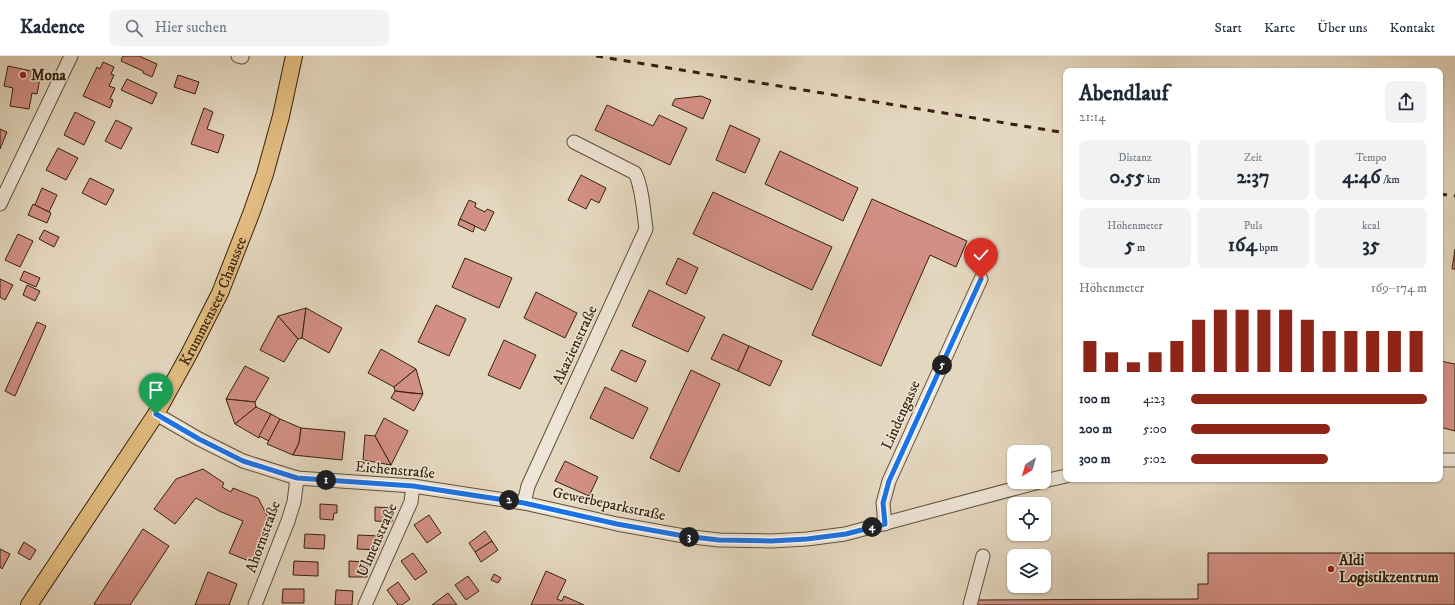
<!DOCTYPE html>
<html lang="de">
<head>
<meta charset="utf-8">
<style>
  body { margin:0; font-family:"IM FELL DW Pica",serif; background:#f2f2f3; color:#1f2937; height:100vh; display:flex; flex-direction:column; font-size:15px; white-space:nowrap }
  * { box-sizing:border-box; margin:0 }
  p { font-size:13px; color:#747a83 }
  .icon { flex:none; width:22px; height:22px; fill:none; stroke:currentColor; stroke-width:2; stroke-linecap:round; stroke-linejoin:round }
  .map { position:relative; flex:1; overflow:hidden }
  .drawer { position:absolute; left:1063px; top:12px; width:380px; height:414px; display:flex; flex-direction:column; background:#fff; border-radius:8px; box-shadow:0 1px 3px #0004 }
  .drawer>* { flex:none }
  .needle { width:26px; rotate:217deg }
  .buttons { position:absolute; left:1007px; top:389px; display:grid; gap:8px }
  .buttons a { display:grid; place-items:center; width:44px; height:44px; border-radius:8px; background:#fff; box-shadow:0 1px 3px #0004; font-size:20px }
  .pin { position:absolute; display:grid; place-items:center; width:34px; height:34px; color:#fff; margin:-41px -17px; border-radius:50% 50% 50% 0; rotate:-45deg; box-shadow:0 0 4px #0007 }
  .pin .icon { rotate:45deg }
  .km { position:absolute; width:20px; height:20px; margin:-10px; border-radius:50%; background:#222; color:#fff; font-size:11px; line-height:20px; text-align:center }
  .round { display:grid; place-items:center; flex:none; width:42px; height:42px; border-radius:8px; background:#f2f2f3 }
  .headline { display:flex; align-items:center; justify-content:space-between; height:68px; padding:0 16px }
  h1 { font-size:22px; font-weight:800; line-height:30px }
  .metrics { display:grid; grid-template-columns:repeat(3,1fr); gap:6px; height:68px; padding:4px 16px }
  .metrics div { display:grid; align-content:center; border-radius:8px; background:#f2f2f3; text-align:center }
  .metrics b { font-size:20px; font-weight:800 }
  .metrics small { font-size:11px; font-weight:400 }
  .metrics p { font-size:11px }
  .chart { height:112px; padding:8px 16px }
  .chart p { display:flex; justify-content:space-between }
  .chart svg { width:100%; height:72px; margin-top:4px; stroke:#8f2418; stroke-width:6 }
  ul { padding:0 16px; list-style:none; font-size:13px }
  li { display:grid; grid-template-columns:64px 48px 1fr; align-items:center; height:30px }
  li i { height:10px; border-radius:5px; background:#8f2418 }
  header { display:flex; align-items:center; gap:24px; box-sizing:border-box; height:56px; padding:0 20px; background:#fff; border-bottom:1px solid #e0e1e3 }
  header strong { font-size:19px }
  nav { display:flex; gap:22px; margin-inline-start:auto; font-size:14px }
  .search { width:280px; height:36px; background:#f2f2f3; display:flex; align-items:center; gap:10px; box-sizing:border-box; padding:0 14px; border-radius:8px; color:#747a83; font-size:15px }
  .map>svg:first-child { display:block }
  .building { fill:#d28f83; stroke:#34220c }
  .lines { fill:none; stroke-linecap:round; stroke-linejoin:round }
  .minor-casing { stroke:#604f39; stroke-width:15 }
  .major-casing { stroke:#34220c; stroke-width:18 }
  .minor { stroke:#ede5d5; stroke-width:13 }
  .major { stroke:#e2bc80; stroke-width:16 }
  .rail { stroke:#34220c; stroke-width:3; stroke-dasharray:7 7; stroke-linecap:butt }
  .route-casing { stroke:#fff; stroke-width:8 }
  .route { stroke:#1a73e8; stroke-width:5 }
  .poi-dot { fill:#8f2418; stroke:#ede5d5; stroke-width:1.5 }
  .labels { text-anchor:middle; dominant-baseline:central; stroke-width:3; stroke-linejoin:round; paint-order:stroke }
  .poi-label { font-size:15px; font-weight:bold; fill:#34220c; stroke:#ede5d5; text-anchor:start }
  .street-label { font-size:15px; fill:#34220c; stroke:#ede5d5 }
</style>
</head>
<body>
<header>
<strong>Kadence</strong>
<div class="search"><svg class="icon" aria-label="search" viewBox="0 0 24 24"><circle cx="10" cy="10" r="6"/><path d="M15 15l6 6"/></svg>Hier suchen</div>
<nav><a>Start</a><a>Karte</a><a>Über uns</a><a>Kontakt</a></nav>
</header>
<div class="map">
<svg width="1455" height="549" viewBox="0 0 1455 549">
  <rect width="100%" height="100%" fill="#e4d7bf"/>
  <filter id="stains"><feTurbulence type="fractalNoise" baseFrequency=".005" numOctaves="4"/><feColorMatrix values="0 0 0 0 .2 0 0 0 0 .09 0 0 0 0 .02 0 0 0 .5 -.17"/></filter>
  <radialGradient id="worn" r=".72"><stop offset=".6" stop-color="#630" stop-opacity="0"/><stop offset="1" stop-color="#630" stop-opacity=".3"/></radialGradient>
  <g class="building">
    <polygon points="123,0 139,0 157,8 152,21 143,17 143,15 121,5"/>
    <polygon points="103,6 114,11 111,18 114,19 109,30 115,32 110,43 113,44 110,52 83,40 97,11 100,13"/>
    <polygon points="8,10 41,17 37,38 32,37 29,53 10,50 13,32 4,30"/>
    <polygon points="178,19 199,26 195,38 174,31"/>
    <polygon points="127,23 157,37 152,48 121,34"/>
    <polygon points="701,40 711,44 703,63 672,49 675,43"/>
    <polygon points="607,49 653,70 659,59 687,72 670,109 595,74"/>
    <polygon points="204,52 213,56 207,73 224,79 218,97 191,88"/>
    <polygon points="75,56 95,66 84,89 64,79"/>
    <polygon points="116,64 132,72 121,93 105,85"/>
    <polygon points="730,69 760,83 745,117 716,104"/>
    <polygon points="0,73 7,76 0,93"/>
    <polygon points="58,92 78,102 66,124 46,114"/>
    <polygon points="780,95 858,132 843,165 765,128"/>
    <polygon points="581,119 606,132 599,147 591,143 586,153 568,144"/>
    <polygon points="90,122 114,134 106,149 82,137"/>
    <polygon points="42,132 57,139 49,156 35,149"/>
    <polygon points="713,136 832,191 812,234 693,178"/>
    <polygon points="872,143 967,185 956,211 930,199 881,310 812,279"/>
    <polygon points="469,144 476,147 475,151 485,156 487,153 494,156 485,175 460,163"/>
    <polygon points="33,148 51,157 47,167 28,159"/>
    <polygon points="460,163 475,170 473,176 458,169"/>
    <polygon points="44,174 59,181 54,191 39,183"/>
    <polygon points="18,178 33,185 20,211 5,204"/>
    <polygon points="1455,193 1455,213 1452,213"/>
    <polygon points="465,202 512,222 499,252 452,231"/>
    <polygon points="678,202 698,212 686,238 666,228"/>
    <polygon points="24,215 40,222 36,231 20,224"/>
    <polygon points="0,223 13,229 5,244 0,241"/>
    <polygon points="27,229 40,235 35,245 23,239"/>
    <polygon points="649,234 705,261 688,296 632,270"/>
    <polygon points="536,236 577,257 565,282 524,262"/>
    <polygon points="436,249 466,263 449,300 418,286"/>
    <polygon points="306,252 302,282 298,283 278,260"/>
    <polygon points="306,252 342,272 329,297 302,282"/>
    <polygon points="278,260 298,283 284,306 260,294"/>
    <polygon points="37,266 46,270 15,340 5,335"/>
    <polygon points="723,278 749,290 738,315 711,303"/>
    <polygon points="504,284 536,299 520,333 488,319"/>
    <polygon points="749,290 782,305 770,330 738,315"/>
    <polygon points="381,293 416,313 394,331 368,317"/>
    <polygon points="621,294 646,305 636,326 611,314"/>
    <polygon points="1440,305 1455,308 1455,375 1440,371"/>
    <polygon points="245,310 269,322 255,346 226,343"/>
    <polygon points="416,313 423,338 395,335 394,331"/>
    <polygon points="691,314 720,328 679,416 650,402"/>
    <polygon points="605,331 648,352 633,383 590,362"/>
    <polygon points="395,335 410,337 423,338 414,355 391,342"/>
    <polygon points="226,343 255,346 256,351 235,368"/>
    <polygon points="256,351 271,358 259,382 235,368"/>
    <polygon points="271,358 280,363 269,385 259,380"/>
    <polygon points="384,362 408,375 391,409 375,380"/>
    <polygon points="280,363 301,372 299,387 293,399 267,388"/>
    <polygon points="301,372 345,376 342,404 293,399 299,387"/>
    <polygon points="365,379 375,380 391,409 363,404"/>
    <polygon points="565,405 598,421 589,440 555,425"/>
    <polygon points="203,413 224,427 222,431 231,436 233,432 258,442 270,465 254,507 229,497 243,465 219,455 196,442 175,468 154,453 176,423"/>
    <polygon points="320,448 337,449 337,457 334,457 333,464 320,463"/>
    <polygon points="375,451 393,452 392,466 375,465"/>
    <polygon points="429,459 441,477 427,487 414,469"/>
    <polygon points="143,473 169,490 130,549 95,549 94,548"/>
    <polygon points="485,475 492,485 475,496 469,487"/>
    <polygon points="305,478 325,479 324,493 304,492"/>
    <polygon points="358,479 379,480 379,494 357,493"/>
    <polygon points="492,485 498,494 481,506 475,496"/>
    <polygon points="24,486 36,494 30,504 18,497"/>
    <polygon points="0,493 10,498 2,513 0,511"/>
    <polygon points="413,497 427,516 415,524 401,505"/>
    <polygon points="1208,497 1455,497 1455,549 977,549 977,544 1198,543 1198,528 1208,528"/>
    <polygon points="294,505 318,506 318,520 293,519"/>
    <polygon points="349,505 367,506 367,521 349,521"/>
    <polygon points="546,515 566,524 557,543 562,545 564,540 584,549 531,549"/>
    <polygon points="208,516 237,528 229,549 195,549"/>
    <polygon points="494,518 501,522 498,527 491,524"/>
    <polygon points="468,520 479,535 466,544 455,529"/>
    <polygon points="398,526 410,543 402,549 398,549 387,534"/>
    <polygon points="283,533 304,533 304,547 282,547"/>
    <polygon points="336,534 353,535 352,549 335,549"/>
    <polygon points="448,537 457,549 432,549"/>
  </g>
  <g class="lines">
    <g class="minor-casing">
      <g id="minor">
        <polyline points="238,0 242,1"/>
        <polyline points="0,148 71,0"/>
        <polyline points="156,358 199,383 243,405 297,422 413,430 524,447 617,468 684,480 719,484 771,485 807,483 845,478 1039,426"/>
        <polyline points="1440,404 1455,404"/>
        <polyline points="1044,425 1066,420"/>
        <path d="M524,447L528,430L646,173C644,158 642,130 635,117L574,86"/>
        <polyline points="885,468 883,447 889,425 981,223"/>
        <polyline points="255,549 288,465 294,446 297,422"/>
        <polyline points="365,549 411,446 413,430"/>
        <polyline points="970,549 983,500"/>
      </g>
    </g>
    <g class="major-casing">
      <g id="major">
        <path id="s1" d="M29,549L156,358L189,298L220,237L251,158L265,118L281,60L294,0"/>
      </g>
    </g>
    <use href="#minor" class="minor"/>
    <use href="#major" class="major"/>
    <g class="rail">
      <polyline points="596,0 1066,77"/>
      <polyline points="1440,138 1455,140"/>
    </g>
  </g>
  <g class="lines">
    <g class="route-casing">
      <polyline id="route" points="156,358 199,383 243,405 297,422 413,430 524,447 617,468 684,480 719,484 771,485 807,483 846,478 885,468 883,447 889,425 981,223"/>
    </g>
    <use href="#route" class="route"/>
  </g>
  <g class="poi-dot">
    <circle cx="23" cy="19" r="4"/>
    <circle cx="1331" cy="513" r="4"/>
  </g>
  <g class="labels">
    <g class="poi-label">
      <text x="31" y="19">Mona</text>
      <text x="1339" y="504">Aldi<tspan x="1339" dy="17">Logistikzentrum</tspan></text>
    </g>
    <g class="street-label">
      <text stroke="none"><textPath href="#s1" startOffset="356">Krummenseer Chaussee</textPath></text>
      <text transform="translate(575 289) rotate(-65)">Akazienstraße</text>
      <text transform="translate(901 359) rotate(-66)">Lindengasse</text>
      <text transform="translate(395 414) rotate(5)">Eichenstraße</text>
      <text transform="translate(609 448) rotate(12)">Gewerbeparkstraße</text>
      <text transform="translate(263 481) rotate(-70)">Ahornstraße</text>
      <text transform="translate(377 484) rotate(-66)">Ulmenstraße</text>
    </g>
  </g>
  <rect width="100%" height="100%" filter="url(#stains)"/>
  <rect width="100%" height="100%" fill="url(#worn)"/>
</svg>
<div class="buttons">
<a><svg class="needle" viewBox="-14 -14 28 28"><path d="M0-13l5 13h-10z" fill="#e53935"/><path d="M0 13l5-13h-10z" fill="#747a83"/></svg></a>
<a><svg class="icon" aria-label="locate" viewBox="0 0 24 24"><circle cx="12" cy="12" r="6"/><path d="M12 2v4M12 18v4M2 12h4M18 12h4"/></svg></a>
<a><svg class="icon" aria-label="layers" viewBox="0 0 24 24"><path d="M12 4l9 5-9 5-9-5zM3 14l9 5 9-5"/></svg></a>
</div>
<div class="pin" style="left:156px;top:358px;background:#1e9e55"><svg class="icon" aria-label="arrive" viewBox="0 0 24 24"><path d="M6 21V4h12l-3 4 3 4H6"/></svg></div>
<div class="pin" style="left:981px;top:223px;background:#d93025"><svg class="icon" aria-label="check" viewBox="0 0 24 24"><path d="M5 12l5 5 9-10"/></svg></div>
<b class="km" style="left:326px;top:424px">1</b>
<b class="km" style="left:509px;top:444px">2</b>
<b class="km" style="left:689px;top:481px">3</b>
<b class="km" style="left:872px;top:471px">4</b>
<b class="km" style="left:942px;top:309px">5</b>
<section class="drawer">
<div class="headline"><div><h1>Abendlauf</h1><p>21:14</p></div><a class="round"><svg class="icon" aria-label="share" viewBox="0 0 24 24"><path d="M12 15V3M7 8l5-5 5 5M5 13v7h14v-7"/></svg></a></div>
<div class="metrics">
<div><p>Distanz</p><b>0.55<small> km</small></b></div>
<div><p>Zeit</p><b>2:37</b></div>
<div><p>Tempo</p><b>4:46<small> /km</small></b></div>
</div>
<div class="metrics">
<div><p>Höhenmeter</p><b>5<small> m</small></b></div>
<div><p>Puls</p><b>164<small> bpm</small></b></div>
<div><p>kcal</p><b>35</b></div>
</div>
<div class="chart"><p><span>Höhenmeter</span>169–174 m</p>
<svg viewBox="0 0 160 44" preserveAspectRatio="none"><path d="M5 44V25M15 44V32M25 44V38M35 44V32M45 44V25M55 44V12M65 44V6M75 44V6M85 44V6M95 44V6M105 44V12M115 44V19M125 44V19M135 44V19M145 44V19M155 44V19"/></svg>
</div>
<ul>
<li><b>100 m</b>4:23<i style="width:100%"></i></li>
<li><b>200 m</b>5:00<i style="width:59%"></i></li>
<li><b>300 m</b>5:02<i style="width:58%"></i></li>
</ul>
</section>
</div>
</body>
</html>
